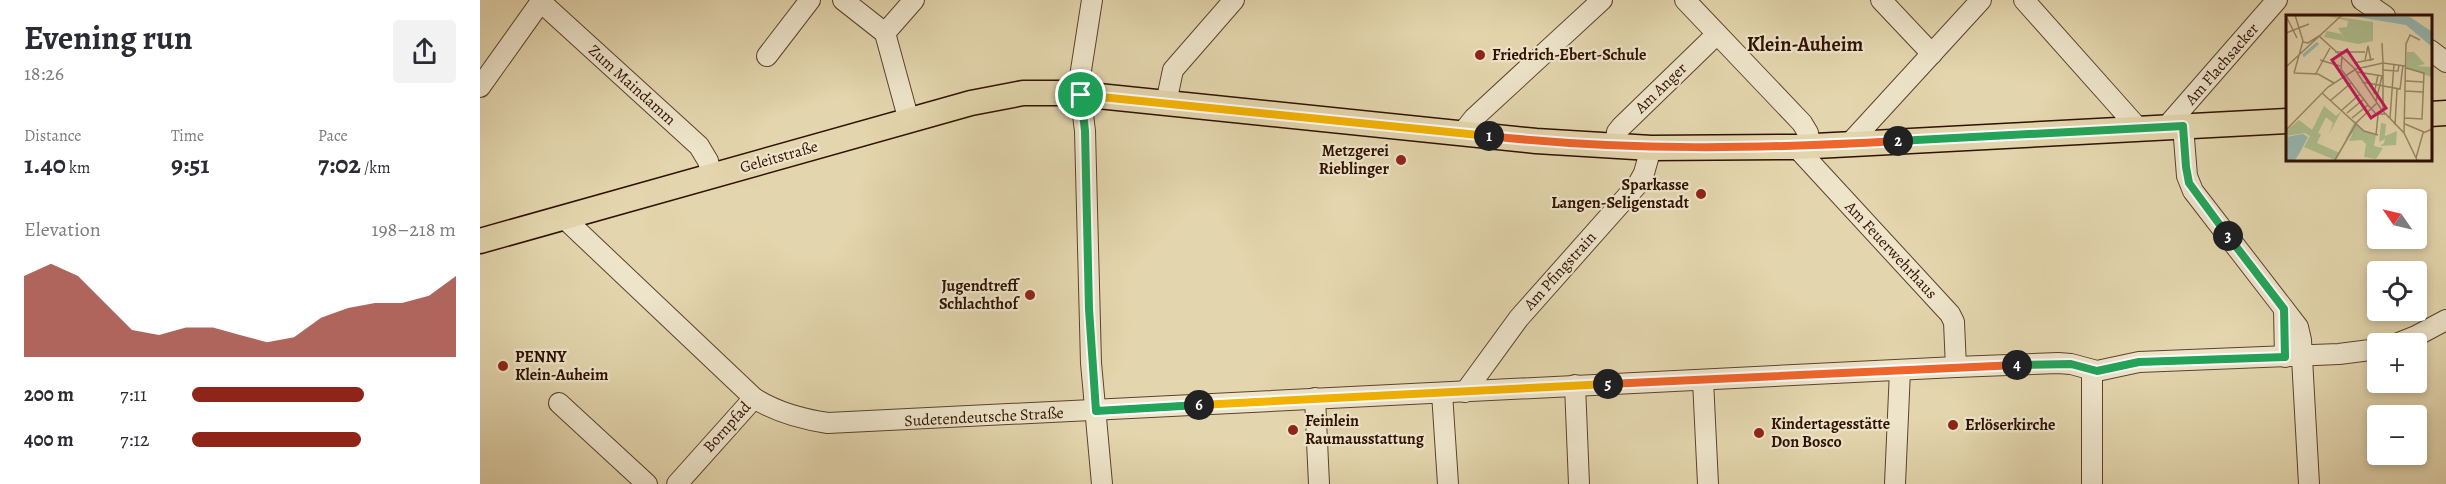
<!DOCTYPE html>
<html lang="en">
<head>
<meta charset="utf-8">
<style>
  body { margin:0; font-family:Alegreya,serif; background:#f2f2f3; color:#2b2b33; height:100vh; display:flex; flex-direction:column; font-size:22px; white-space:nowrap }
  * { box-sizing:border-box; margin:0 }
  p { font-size:20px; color:#7c7c81 }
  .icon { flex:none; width:33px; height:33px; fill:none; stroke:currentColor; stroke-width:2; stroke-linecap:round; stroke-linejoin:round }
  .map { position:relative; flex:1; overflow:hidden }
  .sheet { display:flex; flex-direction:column; background:#fff; width:480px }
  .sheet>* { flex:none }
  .needle { width:39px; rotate:304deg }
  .controls { position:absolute; left:1887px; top:189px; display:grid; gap:12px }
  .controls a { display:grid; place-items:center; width:60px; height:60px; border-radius:6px; background:#fff; box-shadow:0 3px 9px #0003; font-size:30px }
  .pin { position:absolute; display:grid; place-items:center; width:51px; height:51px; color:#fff; margin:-26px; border:3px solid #fff; border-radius:50%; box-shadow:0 2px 6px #0007 }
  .km { position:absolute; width:30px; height:30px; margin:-15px; border-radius:50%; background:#222; color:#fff; font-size:16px; line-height:30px; text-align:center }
  .round { display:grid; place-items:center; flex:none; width:63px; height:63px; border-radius:6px; background:#f2f2f3 }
  .summary { display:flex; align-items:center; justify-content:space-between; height:102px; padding:0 24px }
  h1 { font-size:33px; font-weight:700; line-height:45px }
  .metrics { display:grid; grid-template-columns:repeat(3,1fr); gap:9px; height:102px; padding:6px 24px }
  .metrics div { display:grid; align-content:center }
  .metrics b { font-size:26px; font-weight:700 }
  .metrics small { font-size:16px; font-weight:400 }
  .metrics p { font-size:16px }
  .chart { height:168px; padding:12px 24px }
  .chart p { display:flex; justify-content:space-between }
  .chart svg { width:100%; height:108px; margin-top:6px; fill:#8f2418; opacity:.7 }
  ul { padding:0 24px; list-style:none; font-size:20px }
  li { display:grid; grid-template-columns:96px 72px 1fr; align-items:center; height:45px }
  li i { height:15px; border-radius:8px; background:#8f2418 }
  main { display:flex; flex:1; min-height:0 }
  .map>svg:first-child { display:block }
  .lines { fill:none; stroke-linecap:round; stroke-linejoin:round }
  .minor-casing { stroke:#5d422b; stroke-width:22 }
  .major-casing { stroke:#301100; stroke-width:27 }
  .minor { stroke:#ede4ca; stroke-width:20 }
  .major { stroke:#e3d5ad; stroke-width:24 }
  .split-1-casing { stroke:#fff; stroke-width:12 }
  .split-2-casing { stroke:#fff; stroke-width:12 }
  .split-3-casing { stroke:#fff; stroke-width:12 }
  .split-4-casing { stroke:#fff; stroke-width:12 }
  .split-5-casing { stroke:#fff; stroke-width:12 }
  .split-6-casing { stroke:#fff; stroke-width:12 }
  .split-7-casing { stroke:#fff; stroke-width:12 }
  .split-1 { stroke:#f5b400; stroke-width:8 }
  .split-2 { stroke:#f0652b; stroke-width:8 }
  .split-3 { stroke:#22a559; stroke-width:8 }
  .split-4 { stroke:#22a559; stroke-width:8 }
  .split-5 { stroke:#f0652b; stroke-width:8 }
  .split-6 { stroke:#f5b400; stroke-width:8 }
  .split-7 { stroke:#22a559; stroke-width:8 }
  .poi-dot { fill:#8f2418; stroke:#ede4ca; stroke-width:2 }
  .labels { text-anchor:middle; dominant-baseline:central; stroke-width:4.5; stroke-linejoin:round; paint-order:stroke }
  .poi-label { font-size:16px; font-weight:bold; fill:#301100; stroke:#ede4ca; text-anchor:start }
  .street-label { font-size:16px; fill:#301100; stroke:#ede4ca }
  .quarter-label { font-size:20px; font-weight:bold; fill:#301100; stroke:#ede4ca }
  .inset-river { fill:none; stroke:#97b7b2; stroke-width:3 }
  .inset-road { fill:none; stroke:#9b8768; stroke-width:1.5 }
  .view { fill:#c2185b; fill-opacity:0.15; stroke:#c2185b; stroke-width:3 }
  .inset-edge { fill:none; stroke:#301100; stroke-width:3 }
</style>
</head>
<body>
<main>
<section class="sheet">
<div class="summary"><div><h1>Evening run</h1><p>18:26</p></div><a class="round"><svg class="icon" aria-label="share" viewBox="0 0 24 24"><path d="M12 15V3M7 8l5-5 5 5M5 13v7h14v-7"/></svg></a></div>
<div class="metrics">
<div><p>Distance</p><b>1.40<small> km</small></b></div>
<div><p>Time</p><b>9:51</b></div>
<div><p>Pace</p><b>7:02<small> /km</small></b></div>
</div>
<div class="chart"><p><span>Elevation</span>198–218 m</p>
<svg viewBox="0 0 160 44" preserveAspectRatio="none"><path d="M0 44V11L10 6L20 11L30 22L40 33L50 35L60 32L70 32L80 35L90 38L100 36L110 28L120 24L130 22L140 22L150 19L160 11V44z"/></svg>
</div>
<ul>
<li><b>200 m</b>7:11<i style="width:65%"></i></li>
<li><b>400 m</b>7:12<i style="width:64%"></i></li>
</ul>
</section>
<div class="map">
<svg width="1966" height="484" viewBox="0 0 1966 484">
  <rect width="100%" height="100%" fill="#e3d5ad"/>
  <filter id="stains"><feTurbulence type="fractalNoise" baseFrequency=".00333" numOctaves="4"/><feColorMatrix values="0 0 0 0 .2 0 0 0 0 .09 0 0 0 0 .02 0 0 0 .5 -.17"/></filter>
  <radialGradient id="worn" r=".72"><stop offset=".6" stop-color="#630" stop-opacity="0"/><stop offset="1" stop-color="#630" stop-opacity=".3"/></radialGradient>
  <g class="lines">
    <g class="minor-casing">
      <g id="minor">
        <polyline points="363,0 405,33 429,121"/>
        <polyline points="612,0 599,83 605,131 611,363 622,484"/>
        <polyline points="1205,0 1322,123 1328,133 1330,146"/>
        <polyline points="1401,0 1452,54"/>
        <polyline points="1544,0 1659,129"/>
        <polyline points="1882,0 1905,16"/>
        <polyline points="61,2 219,146 228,161 232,176"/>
        <polyline points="405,33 434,0"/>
        <polyline points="1950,50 1966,62"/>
        <polyline points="287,56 330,0"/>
        <polyline points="0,87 62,0"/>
        <polyline points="686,103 693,70 754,0"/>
        <polyline points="1703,126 1707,176 1713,191 1818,327 1821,340 1829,484"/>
        <polyline points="1686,127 1797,0"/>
        <polyline points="982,133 994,118 1122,0"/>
        <polyline points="1369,144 1501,0"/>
        <polyline points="1135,147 1137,132 1141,127 1237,34"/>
        <polyline points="1316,147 1470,314 1474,322 1476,367"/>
        <path d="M84,218L274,398C296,412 321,419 348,423L1476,367L1578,363L1591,364L1617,371L1659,362L1859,354L1898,349"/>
        <polyline points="1804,309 1805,357"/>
        <polyline points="1916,344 1936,336 1966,320"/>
        <polyline points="1612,371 1612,484"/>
        <polyline points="1223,380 1228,484"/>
        <polyline points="1095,385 1099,484"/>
        <polyline points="985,392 1039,318 1158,184 1164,173 1171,148"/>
        <polyline points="962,393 968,484"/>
        <polyline points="835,398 839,484"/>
        <polyline points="79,403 167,484"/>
        <polyline points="197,484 274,398"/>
        <polyline points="1415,484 1420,370"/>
      </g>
    </g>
    <g class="major-casing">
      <g id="major">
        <polyline points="1950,114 1966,113"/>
        <polyline points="0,241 491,103 543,93 589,93 1056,141 1171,148 1316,147 1807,121"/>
      </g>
    </g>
    <use href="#minor" class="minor"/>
    <use href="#major" class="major"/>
  </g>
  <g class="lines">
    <g class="split-1-casing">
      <polyline id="split-1" points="601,95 1009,136"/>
    </g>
    <g class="split-2-casing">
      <path id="split-2" d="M1009,136C1147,151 1279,149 1418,141"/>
    </g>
    <g class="split-3-casing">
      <polyline id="split-3" points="1418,141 1703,126 1706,167 1709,183 1748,236"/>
    </g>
    <g class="split-4-casing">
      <polyline id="split-4" points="1537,365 1591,364 1617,371 1659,362 1805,357 1804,309 1748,236"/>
    </g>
    <g class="split-5-casing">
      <polyline id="split-5" points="1128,384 1537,365"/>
    </g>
    <g class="split-6-casing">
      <polyline id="split-6" points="719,405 1128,384"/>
    </g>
    <g class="split-7-casing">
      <polyline id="split-7" points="601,95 605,131 609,309 616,411 719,405"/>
    </g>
    <use href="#split-1" class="split-1"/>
    <use href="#split-2" class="split-2"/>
    <use href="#split-3" class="split-3"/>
    <use href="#split-4" class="split-4"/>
    <use href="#split-5" class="split-5"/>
    <use href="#split-6" class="split-6"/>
    <use href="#split-7" class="split-7"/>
  </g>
  <g class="poi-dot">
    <circle cx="1000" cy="55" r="6"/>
    <circle cx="921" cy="160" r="6"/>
    <circle cx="1221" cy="194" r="6"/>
    <circle cx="550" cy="295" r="6"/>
    <circle cx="23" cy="366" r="6"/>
    <circle cx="1473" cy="425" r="6"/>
    <circle cx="813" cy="430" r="6"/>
    <circle cx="1279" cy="433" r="6"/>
  </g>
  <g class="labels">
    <g class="poi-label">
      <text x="1012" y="55">Friedrich-Ebert-Schule</text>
      <text x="909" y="151" text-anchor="end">Metzgerei<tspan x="909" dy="18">Rieblinger</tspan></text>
      <text x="1209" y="185" text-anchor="end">Sparkasse<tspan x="1209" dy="18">Langen-Seligenstadt</tspan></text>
      <text x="538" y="286" text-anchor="end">Jugendtreff<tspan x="538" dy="18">Schlachthof</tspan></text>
      <text x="35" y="357">PENNY<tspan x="35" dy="18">Klein-Auheim</tspan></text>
      <text x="825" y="421">Feinlein<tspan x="825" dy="18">Raumausstattung</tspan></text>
      <text x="1291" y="424">Kindertagesstätte<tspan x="1291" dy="18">Don Bosco</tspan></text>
      <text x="1485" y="425">Erlöserkirche</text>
    </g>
    <g class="street-label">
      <text transform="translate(1742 64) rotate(-49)">Am Flachsacker</text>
      <text transform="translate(152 85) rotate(42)">Zum Maindamm</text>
      <text transform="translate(1181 88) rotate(-44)">Am Anger</text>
      <text transform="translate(299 157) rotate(-16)">Geleitstraße</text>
      <text transform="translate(1411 250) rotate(47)">Am Feuerwehrhaus</text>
      <text transform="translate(1080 271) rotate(-48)">Am Pfingstrain</text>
      <text transform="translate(504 417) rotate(-3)">Sudetendeutsche Straße</text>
      <text transform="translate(247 427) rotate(-48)">Bornpfad</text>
    </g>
    <g class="quarter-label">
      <text x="1325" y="44">Klein-Auheim</text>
    </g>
  </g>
  <g transform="translate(1806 15)">
    <rect width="146" height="146" fill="#e3d5ad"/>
    <path d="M38,0L87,7V26L72,29L38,22L41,16L55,19L60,26L52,13L61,12L62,6ZM121,37H128L139,49L131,51L145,52V62L120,53ZM38,91L50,101L56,95L43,119L47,108L40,102L32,118L35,119L31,128L54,138L49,145L18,132L24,121L19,118L0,121V116L13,105L26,115ZM69,106L76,115L90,120L88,131L97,133L90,144L78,142L80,129L76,125L63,126L67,118L59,125ZM95,108L100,109L99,121L111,116L110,130L94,131L98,128L99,124L93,127Z" fill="#adbe8f"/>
    <path d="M59,0L124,2L145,16V31L120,10ZM17,119L22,122L13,139L9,145H0V122Z" fill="#97b7b2"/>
    <path class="inset-river" d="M17,41L32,28"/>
    <path class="inset-road" d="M1,3L11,23M0,18L23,9M17,27L22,28L33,21L68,53L95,94L118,118L131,145M96,28L97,48M49,37H79M56,42L55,54L82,90L90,99H99M34,45L54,51M79,45L82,31L85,46M68,48L88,44M97,48V96M0,52L56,0M96,55L112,56L113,50M71,57L97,61M8,58L32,59L48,68M8,58L17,26L9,0M29,60L44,33M120,66L138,67M76,67L114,74L117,50M119,76L137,77M36,78L78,116L92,120M88,79L92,60M44,86L65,68M90,86L96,61M56,95L74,79M61,98L78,84M66,103L82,90M104,103L108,49M119,103L136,104L138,58L120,53M71,107L91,88M119,109L138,117M109,110L111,74M0,115L42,72L70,54L97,48L119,51M118,118L120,29L124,20L134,25M90,120L92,100M130,143L137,118L146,114M49,145L71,107"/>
    <path class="view" d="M61,35L100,93L85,103L46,45Z"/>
    <rect width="146" height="146" class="inset-edge"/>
  </g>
  <rect width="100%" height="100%" filter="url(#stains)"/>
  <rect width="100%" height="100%" fill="url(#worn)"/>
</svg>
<div class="controls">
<a><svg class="needle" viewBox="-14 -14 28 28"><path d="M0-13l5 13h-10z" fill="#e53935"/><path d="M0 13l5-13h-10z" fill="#7c7c81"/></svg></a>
<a><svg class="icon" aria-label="locate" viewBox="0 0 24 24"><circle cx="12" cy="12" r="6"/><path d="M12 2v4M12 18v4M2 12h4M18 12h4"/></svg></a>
<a>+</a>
<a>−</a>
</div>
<div class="pin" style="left:601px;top:95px;background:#1e9e55"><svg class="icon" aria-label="arrive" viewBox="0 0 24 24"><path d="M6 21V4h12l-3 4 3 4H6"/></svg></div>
<b class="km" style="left:1009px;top:136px">1</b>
<b class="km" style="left:1418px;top:141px">2</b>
<b class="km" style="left:1748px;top:236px">3</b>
<b class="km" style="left:1537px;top:365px">4</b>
<b class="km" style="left:1128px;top:384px">5</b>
<b class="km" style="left:719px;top:405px">6</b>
</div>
</main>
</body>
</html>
